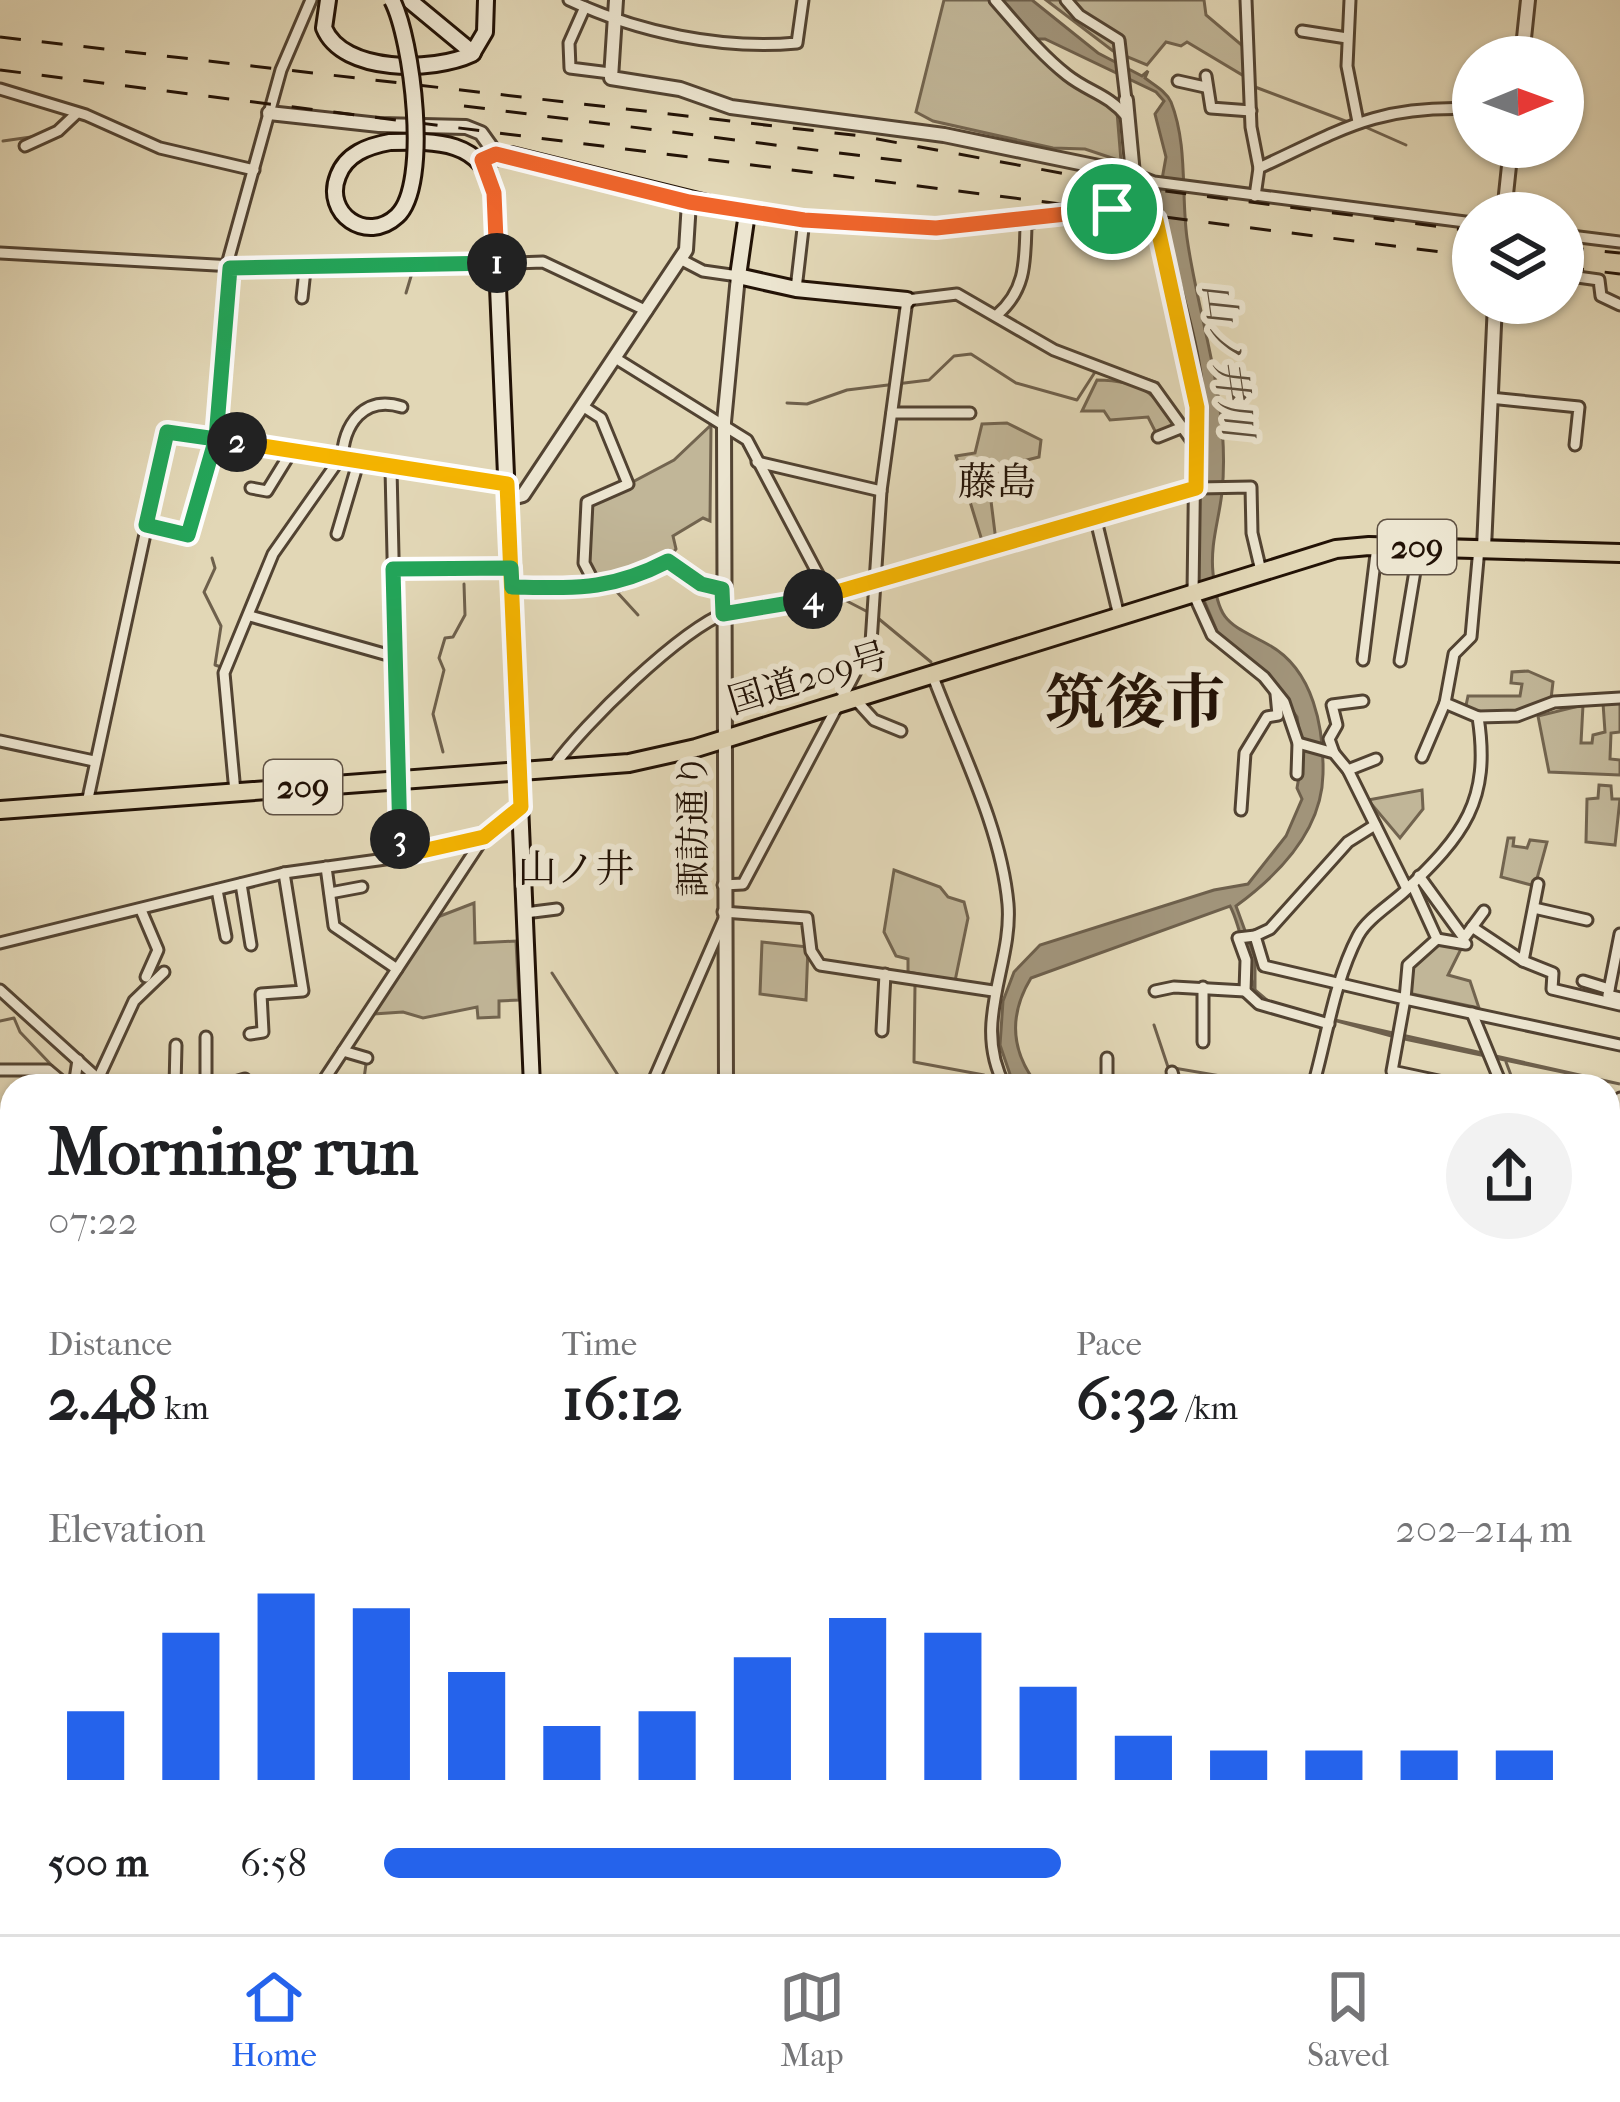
<!DOCTYPE html>
<html lang="en">
<head>
<meta charset="utf-8">
<style>
  body { margin:0; font-family:"IM FELL French Canon","Noto Serif JP",serif; background:#f2f2f2; color:#202124; height:100vh; display:flex; flex-direction:column; font-size:45px; white-space:nowrap }
  * { box-sizing:border-box; margin:0 }
  p { font-size:39px; color:#757577 }
  .icon { flex:none; width:66px; height:66px; fill:none; stroke:currentColor; stroke-width:2; stroke-linecap:round; stroke-linejoin:round }
  .map { position:relative; flex:1; overflow:hidden }
  .side { position:absolute; left:0px; top:1074px; width:1620px; height:861px; display:flex; flex-direction:column; background:#fff; border-radius:36px 36px 0 0; box-shadow:0 3px 9px #0004 }
  .side>* { flex:none }
  .needle { width:78px; rotate:89deg }
  .buttons { position:absolute; left:1452px; top:36px; display:grid; gap:24px }
  .buttons a { display:grid; place-items:center; width:132px; height:132px; border-radius:50%; background:#fff; box-shadow:0 3px 9px #0004; font-size:60px }
  .pin { position:absolute; display:grid; place-items:center; width:102px; height:102px; color:#fff; margin:-51px; border:6px solid #fff; border-radius:50%; box-shadow:0 3px 12px #0007 }
  .km { position:absolute; width:60px; height:60px; margin:-30px; border-radius:50%; background:#222; color:#fff; font-size:33px; line-height:60px; text-align:center }
  .round { display:grid; place-items:center; flex:none; width:126px; height:126px; border-radius:63px; background:#f2f2f2 }
  .overview { display:flex; align-items:center; justify-content:space-between; height:204px; padding:0 48px }
  h1 { font-size:66px; font-weight:700; line-height:90px }
  .figures { display:grid; grid-template-columns:repeat(3,1fr); gap:18px; height:204px; padding:12px 48px }
  .figures div { display:grid; align-content:center }
  .figures b { font-size:60px; font-weight:700 }
  .figures small { font-size:33px; font-weight:400 }
  .figures p { font-size:33px }
  .chart { height:336px; padding:24px 48px }
  .chart p { display:flex; justify-content:space-between }
  .chart svg { width:100%; height:216px; margin-top:12px; stroke:#2563eb; stroke-width:6 }
  ul { padding:0 48px; list-style:none; font-size:39px }
  li { display:grid; grid-template-columns:192px 144px 1fr; align-items:center; height:90px }
  li i { height:30px; border-radius:15px; background:#2563eb }
  .tabs { display:flex; justify-content:space-around; align-items:center; height:168px; border-top:3px solid #e0e0e0; background:#fff; font-size:33px; color:#757577 }
  .tabs a { display:grid; justify-items:center; gap:6px }
  .tabs .current { color:#2563eb }
  .map>svg:first-child { display:block }
  .green { fill:#c1b698; stroke:#72644f; stroke-width:3 }
  .water { fill:#a1947a; stroke:#6e604c; stroke-width:3 }
  .lines { fill:none; stroke-linecap:round; stroke-linejoin:round }
  .stream { stroke:#6e604c; stroke-width:3 }
  .minor-casing { stroke:#524332; stroke-width:15 }
  .tertiary-casing { stroke:#524332; stroke-width:18 }
  .secondary-casing { stroke:#221206; stroke-width:20 }
  .trunk-casing { stroke:#221206; stroke-width:22 }
  .minor { stroke:#ece5d0; stroke-width:9 }
  .tertiary { stroke:#ece5d0; stroke-width:12 }
  .secondary { stroke:#ece5d0; stroke-width:14 }
  .trunk { stroke:#e2d7b6; stroke-width:16 }
  .rail { stroke:#221206; stroke-width:3; stroke-dasharray:21 21; stroke-linecap:butt }
  .secondary-bridge-casing { stroke:#221206; stroke-width:20; stroke-linecap:butt }
  .secondary-bridge { stroke:#ece5d0; stroke-width:14 }
  .split-1-casing { stroke:#fff; stroke-width:24 }
  .split-2-casing { stroke:#fff; stroke-width:24 }
  .split-3-casing { stroke:#fff; stroke-width:24 }
  .split-4-casing { stroke:#fff; stroke-width:24 }
  .split-5-casing { stroke:#fff; stroke-width:24 }
  .split-1 { stroke:#f0652b; stroke-width:15 }
  .split-2 { stroke:#22a559; stroke-width:15 }
  .split-3 { stroke:#f5b400; stroke-width:15 }
  .split-4 { stroke:#22a559; stroke-width:15 }
  .split-5 { stroke:#f5b400; stroke-width:15 }
  .labels { text-anchor:middle; dominant-baseline:central; stroke-width:12; stroke-linejoin:round; paint-order:stroke }
  .shield { fill:#ece5d0; stroke:#5f5143; stroke-width:3 }
  .shield-label { font-size:33px; font-weight:bold; fill:#221206 }
  .street-label { font-size:36px; fill:#221206; stroke:#ece5d0 }
  .water-label { font-size:39px; font-style:italic; fill:#5b4c3a; stroke:#ece5d0 }
  .neighbourhood-label { font-size:39px; fill:#221206; stroke:#ece5d0 }
  .town-label { font-size:60px; font-weight:bold; fill:#221206; stroke:#ece5d0 }
</style>
</head>
<body>
<div class="map">
<svg width="1620" height="1934" viewBox="0 0 1620 1934">
  <rect width="100%" height="100%" fill="#e2d7b6"/>
  <filter id="stains"><feTurbulence type="fractalNoise" baseFrequency=".00167" numOctaves="4"/><feColorMatrix values="0 0 0 0 .2 0 0 0 0 .09 0 0 0 0 .02 0 0 0 .5 -.17"/></filter>
  <radialGradient id="worn" r=".72"><stop offset=".6" stop-color="#630" stop-opacity="0"/><stop offset="1" stop-color="#630" stop-opacity=".3"/></radialGradient>
  <g class="green">
    <polygon points="944,0 991,0 1044,60 1102,95 1117,112 1121,161 1085,149 1053,148 933,121 916,112"/>
    <polygon points="1046,0 1204,0 1206,15 1244,47 1249,79 1187,42 1181,46 1166,42 1147,65 1113,51"/>
    <path d="M1097,380C1141,381 1152,390 1177,426L1156,433L1148,417L1110,420L1104,411H1082Z"/>
    <polygon points="1007,423 1041,440 1039,457 1027,460 1028,480 989,485 996,541 983,544 956,456 975,453 982,424"/>
    <polygon points="711,425 710,521 703,518 673,536 676,549 668,560 617,584 596,578 586,564 593,503 674,460"/>
    <path d="M1528,671L1553,682L1551,699C1524,711 1495,723 1465,710L1468,696H1520L1522,684L1511,683L1512,672Z"/>
    <polygon points="1603,703 1620,703 1620,732 1611,733 1610,759 1620,760 1620,775 1549,772 1538,716 1583,705 1581,743 1592,743 1593,735 1605,732"/>
    <polygon points="1599,785 1611,786 1612,799 1620,799 1615,845 1586,842 1587,799 1598,798"/>
    <polygon points="1422,790 1423,809 1400,838 1368,800"/>
    <polygon points="1508,838 1514,838 1513,846 1527,848 1530,840 1547,842 1535,886 1501,877"/>
    <polygon points="894,870 940,887 948,897 964,902 968,918 955,981 908,972 908,959 896,956 884,932"/>
    <polygon points="474,903 475,943 516,941 519,1000 499,1001 499,1017 478,1018 477,1007 423,1018 403,1012 373,1014 435,918"/>
    <polygon points="1439,941 1462,947 1448,975 1470,981 1479,1008 1408,993 1412,968"/>
    <polygon points="762,942 808,947 806,1000 760,994"/>
  </g>
  <path class="water" d="M1002,0H1032L1098,53L1142,76L1148,71L1145,78C1154,85 1166,91 1171,102C1188,145 1181,194 1187,238C1199,323 1231,404 1222,492C1219,520 1210,544 1213,573C1218,624 1229,623 1269,645C1314,670 1324,729 1323,774C1322,831 1277,876 1236,906L1255,958V990L1268,1001L1335,1020L1620,1084L1395,1037L1261,1000C1248,987 1245,934 1230,906L1031,978C1008,1016 1011,1052 1038,1086H1014L1000,1045L1003,1001L1014,972L1040,945L1214,890L1248,884L1286,836L1302,799L1297,788L1303,754L1297,717L1265,671L1219,636L1196,581L1200,401L1157,207L1166,157L1155,114L1164,101L1156,92L1045,39H1035Z"/>
  <g class="lines">
    <g class="stream">
      <polyline points="1255,87 1348,122"/>
      <polyline points="1363,126 1406,145"/>
      <polyline points="3,141 31,137"/>
      <polyline points="406,293 412,273"/>
      <polyline points="1110,367 1158,383"/>
      <polyline points="787,403 807,404 847,390 929,380 954,356 971,354 1016,383 1077,400 1097,369"/>
      <polyline points="212,558 215,568 204,592 221,626 215,665 221,667"/>
      <polyline points="616,591 638,615"/>
      <polyline points="839,597 868,612"/>
      <polyline points="879,619 931,662"/>
      <polyline points="443,752 433,714 444,670 439,658 445,638 453,637 465,615 464,584"/>
      <polyline points="552,973 625,1086"/>
      <polyline points="915,985 914,1062 984,1075"/>
      <polyline points="0,1021 14,1018 20,1032 59,1073"/>
      <polyline points="1154,1025 1168,1067 1279,1086"/>
      <polyline points="1506,1062 1515,1086"/>
      <polyline points="363,1086 366,1064"/>
      <polyline points="1608,1158 1620,1165"/>
      <polyline points="0,1373 8,1346"/>
      <polyline points="0,1638 12,1645"/>
      <polyline points="865,1923 865,1934"/>
      <polyline points="1260,1923 1263,1934"/>
      <polyline points="325,1934 331,1923"/>
      <polyline points="496,1934 501,1923"/>
      <polyline points="1482,1934 1482,1923"/>
    </g>
    <g class="minor-casing">
      <g id="minor">
        <path d="M569,0C637,32 721,50 797,43L803,0"/>
        <path d="M995,0C1018,26 1040,54 1067,75C1090,93 1107,93 1128,118"/>
        <polyline points="1066,0 1079,15 1119,40 1126,100"/>
        <polyline points="1246,0 1251,127 1259,168"/>
        <polyline points="1350,0 1347,66 1358,122"/>
        <polyline points="585,7 569,43 570,68 610,73"/>
        <polyline points="1302,31 1347,38"/>
        <polyline points="1206,76 1211,108 1251,111"/>
        <polyline points="1178,81 1205,87"/>
        <polyline points="0,89 86,115 160,148 254,170"/>
        <polyline points="25,146 58,131 77,113"/>
        <path d="M1255,196L1259,168C1343,129 1377,105 1473,109"/>
        <path d="M1112,209L1157,220C1171,280 1210,386 1195,445"/>
        <polyline points="1563,235 1620,242"/>
        <polyline points="0,253 305,270 543,262 647,311"/>
        <polyline points="680,259 703,271 738,276"/>
        <polyline points="226,268 281,70 311,0"/>
        <polyline points="1563,275 1599,280 1601,296 1620,305"/>
        <polyline points="796,289 804,220 936,228 1037,216"/>
        <polyline points="302,298 305,270"/>
        <path d="M997,315C1026,290 1025,262 1026,225L1049,216L1112,209L1133,174L1154,182L1473,223"/>
        <polyline points="620,361 747,440 829,595"/>
        <polyline points="1490,398 1579,407 1575,445"/>
        <polyline points="587,409 601,418 628,484 587,502 584,563 596,586"/>
        <polyline points="892,413 970,413"/>
        <polyline points="1158,437 1183,427"/>
        <path d="M342,461C343,424 364,395 402,407"/>
        <polyline points="757,462 881,491"/>
        <polyline points="391,469 400,857"/>
        <polyline points="251,488 267,491 291,452"/>
        <polyline points="1095,516 1119,616"/>
        <polyline points="146,525 188,535 216,438 230,268"/>
        <polyline points="337,534 358,463"/>
        <polyline points="393,569 511,568"/>
        <polyline points="511,587 619,585 668,561 701,584 722,589"/>
        <polyline points="250,616 395,657"/>
        <polyline points="1363,660 1377,546"/>
        <polyline points="1400,661 1419,547"/>
        <path d="M932,674C959,747 1001,826 1008,904C1013,965 971,1023 1005,1086"/>
        <polyline points="854,698 874,720 901,731"/>
        <polyline points="1478,717 1517,716 1554,702 1620,698"/>
        <polyline points="0,741 94,761"/>
        <polyline points="1298,743 1334,753 1348,770 1407,889"/>
        <polyline points="1334,753 1329,739 1337,725 1332,705 1363,701"/>
        <polyline points="1422,757 1445,703"/>
        <path d="M554,766C584,724 679,631 727,612C746,605 772,607 792,605L1198,488L1251,487L1252,533L1261,571"/>
        <polyline points="1348,770 1376,759"/>
        <polyline points="235,792 224,673 273,554 339,460"/>
        <polyline points="87,803 167,432 507,484"/>
        <polyline points="1241,810 1245,753 1267,717 1278,715 1276,694"/>
        <polyline points="1375,825 1348,842 1270,929 1255,936 1264,966 1405,999 1392,1071 1462,1086"/>
        <polyline points="326,867 334,926 397,969"/>
        <polyline points="1419,876 1464,938 1484,911"/>
        <polyline points="241,884 251,945"/>
        <polyline points="1412,884 1437,939 1408,965 1405,999 1620,1045"/>
        <polyline points="1538,884 1523,961 1553,973 1552,989 1620,1005"/>
        <polyline points="723,885 743,884 871,643 881,491 907,300 957,294 1054,350 1154,388 1195,445 1193,593 1212,635 1264,677 1284,702 1298,743 1297,774"/>
        <polyline points="217,890 226,937"/>
        <polyline points="330,893 362,887"/>
        <polyline points="1534,908 1587,920"/>
        <polyline points="141,910 158,950 146,977"/>
        <polyline points="723,912 807,918 811,951 820,965 993,991"/>
        <polyline points="525,913 557,909"/>
        <polyline points="1472,927 1523,961"/>
        <polyline points="1620,934 1608,995 1620,998"/>
        <polyline points="1437,939 1466,944"/>
        <polyline points="0,943 284,873 400,857 484,837"/>
        <polyline points="1583,981 1609,989"/>
        <polyline points="1203,987 1203,1042"/>
        <polyline points="0,990 106,1086"/>
        <polyline points="1155,991 1174,987 1245,991 1246,960 1238,938 1255,936"/>
        <polyline points="1245,991 1259,1004 1329,1024"/>
        <polyline points="1472,1013 1502,1086"/>
        <polyline points="882,1031 885,974"/>
        <polyline points="250,1034 263,1032 261,994 303,991 284,873"/>
        <polyline points="343,1051 367,1058"/>
        <polyline points="0,1070 48,1070 67,1086"/>
        <polyline points="1172,1072 1176,1086"/>
        <polyline points="98,1079 134,1001 164,972"/>
        <polyline points="74,1086 78,1060"/>
        <polyline points="175,1086 176,1045"/>
        <polyline points="206,1086 206,1037"/>
        <polyline points="221,1086 245,1079"/>
        <polyline points="320,1086 484,837 521,807"/>
        <polyline points="651,1086 723,921"/>
        <polyline points="1107,1086 1107,1058"/>
        <path d="M1313,1086C1327,1037 1334,982 1358,936C1367,919 1390,905 1404,892C1464,835 1491,801 1478,717L1445,703L1454,654L1471,637L1479,548"/>
        <polyline points="1608,1115 1613,1116 1620,1098"/>
        <polyline points="0,1192 12,1196"/>
        <polyline points="1608,1246 1620,1237"/>
        <polyline points="0,1352 12,1309"/>
        <polyline points="0,1444 12,1446"/>
        <polyline points="1608,1526 1612,1482"/>
        <polyline points="0,1566 12,1547"/>
        <polyline points="1608,1638 1620,1638"/>
        <polyline points="0,1845 12,1835"/>
        <polyline points="0,1915 11,1934"/>
        <polyline points="280,1923 281,1934"/>
        <polyline points="1069,1923 1072,1934"/>
        <polyline points="1130,1923 1134,1934"/>
        <polyline points="1189,1923 1193,1934"/>
        <polyline points="1247,1923 1252,1934"/>
        <polyline points="165,1928 232,1923"/>
        <polyline points="374,1934 376,1923"/>
        <polyline points="1547,1934 1552,1923"/>
      </g>
    </g>
    <g class="tertiary-casing">
      <g id="tertiary">
        <polyline points="616,0 611,78 680,89 731,107 944,135 1133,174 1126,100"/>
        <polyline points="1522,57 1528,0"/>
        <polyline points="269,113 379,125 466,127 481,133 496,154"/>
        <polyline points="747,213 804,220"/>
        <polyline points="1504,213 1511,147"/>
        <polyline points="508,499 523,495 686,250 689,202"/>
        <polyline points="1484,548 1495,303"/>
        <polyline points="726,1086 724,422 738,276"/>
        <polyline points="1608,1407 1620,1407"/>
        <polyline points="856,1923 857,1934"/>
      </g>
    </g>
    <g class="secondary-casing">
      <g id="secondary">
        <path d="M328,0L324,28C343,74 434,72 472,54L485,32L486,0"/>
        <polyline points="409,0 473,53"/>
        <path d="M390,142C436,141 483,140 494,193L532,1086"/>
        <polyline points="482,160 511,155 747,213 738,276 796,289 907,300"/>
        <polyline points="568,1923 568,1934"/>
      </g>
    </g>
    <g class="trunk-casing">
      <polyline id="trunk" points="0,810 629,763 696,748 1336,549 1369,546 1620,553"/>
    </g>
    <use href="#minor" class="minor"/>
    <use href="#tertiary" class="tertiary"/>
    <use href="#secondary" class="secondary"/>
    <use href="#trunk" class="trunk"/>
    <g class="rail">
      <polyline points="0,37 861,136 1142,188 1473,231"/>
      <polyline points="0,70 1473,256"/>
      <polyline points="464,106 911,162"/>
      <polyline points="1563,247 1620,253"/>
      <polyline points="1563,267 1620,274"/>
    </g>
    <g class="secondary-bridge-casing">
      <path id="secondary-bridge" d="M390,142C368,146 346,154 338,176C323,214 367,244 397,216C431,185 412,38 392,0"/>
    </g>
    <use href="#secondary-bridge" class="secondary-bridge"/>
  </g>
  <g class="lines">
    <g class="split-1-casing">
      <polyline id="split-1" points="497,263 494,193 482,160 496,154 689,202 804,220 936,228 1112,209"/>
    </g>
    <g class="split-2-casing">
      <polyline id="split-2" points="237,442 167,432 146,525 188,535 216,438 230,268 497,263"/>
    </g>
    <g class="split-3-casing">
      <polyline id="split-3" points="237,442 507,484 521,807 484,837 400,856 400,839"/>
    </g>
    <g class="split-4-casing">
      <path id="split-4" d="M400,839L393,569L511,568L512,587C575,588 610,591 668,561L701,584L722,589L723,614L813,599"/>
    </g>
    <g class="split-5-casing">
      <polyline id="split-5" points="813,599 1196,488 1197,407 1156,220 1112,209"/>
    </g>
    <use href="#split-1" class="split-1"/>
    <use href="#split-2" class="split-2"/>
    <use href="#split-3" class="split-3"/>
    <use href="#split-4" class="split-4"/>
    <use href="#split-5" class="split-5"/>
  </g>
  <g class="labels">
    <g class="shield">
      <rect x="1378" y="520" width="78" height="54" rx="9"/>
      <rect x="264" y="760" width="78" height="54" rx="9"/>
    </g>
    <g class="shield-label">
      <text x="1417" y="547">209</text>
      <text x="303" y="787">209</text>
    </g>
    <g class="street-label">
      <text transform="translate(808 678) rotate(-17)">国道209号</text>
      <text transform="translate(693 825) rotate(-90)">諏訪通り</text>
    </g>
    <g class="water-label">
      <text transform="translate(1228 360) rotate(82)">山ノ井川</text>
    </g>
    <g class="neighbourhood-label">
      <text x="997" y="482">藤島</text>
      <text x="576" y="869">山ノ井</text>
    </g>
    <g class="town-label">
      <text x="1135" y="703">筑後市</text>
    </g>
  </g>
  <rect width="100%" height="100%" filter="url(#stains)"/>
  <rect width="100%" height="100%" fill="url(#worn)"/>
</svg>
<div class="buttons">
<a><svg class="needle" viewBox="-14 -14 28 28"><path d="M0-13l5 13h-10z" fill="#e53935"/><path d="M0 13l5-13h-10z" fill="#757577"/></svg></a>
<a><svg class="icon" aria-label="layers" viewBox="0 0 24 24"><path d="M12 4l9 5-9 5-9-5zM3 14l9 5 9-5"/></svg></a>
</div>
<div class="pin" style="left:1112px;top:209px;background:#1e9e55"><svg class="icon" aria-label="arrive" viewBox="0 0 24 24"><path d="M6 21V4h12l-3 4 3 4H6"/></svg></div>
<b class="km" style="left:497px;top:263px">1</b>
<b class="km" style="left:237px;top:442px">2</b>
<b class="km" style="left:400px;top:839px">3</b>
<b class="km" style="left:813px;top:599px">4</b>
<section class="side">
<div class="overview"><div><h1>Morning run</h1><p>07:22</p></div><a class="round"><svg class="icon" aria-label="share" viewBox="0 0 24 24"><path d="M12 15V3M7 8l5-5 5 5M5 13v7h14v-7"/></svg></a></div>
<div class="figures">
<div><p>Distance</p><b>2.48<small> km</small></b></div>
<div><p>Time</p><b>16:12</b></div>
<div><p>Pace</p><b>6:32<small> /km</small></b></div>
</div>
<div class="chart"><p><span>Elevation</span>202–214 m</p>
<svg viewBox="0 0 160 44" preserveAspectRatio="none"><path d="M5 44V30M15 44V14M25 44V6M35 44V9M45 44V22M55 44V33M65 44V30M75 44V19M85 44V11M95 44V14M105 44V25M115 44V35M125 44V38M135 44V38M145 44V38M155 44V38"/></svg>
</div>
<ul>
<li><b>500 m</b>6:58<i style="width:57%"></i></li>
</ul>
</section>
</div>
<nav class="tabs">
<a class="current"><svg class="icon" aria-label="home" viewBox="0 0 24 24"><path d="M3 11l9-7 9 7M6 9v11h12V9"/></svg>Home</a>
<a><svg class="icon" aria-label="map" viewBox="0 0 24 24"><path d="M3 6l6-2 6 2 6-2v14l-6 2-6-2-6 2zM9 4v14M15 6v14"/></svg>Map</a>
<a><svg class="icon" aria-label="saved" viewBox="0 0 24 24"><path d="M7 4h10v16l-5-4-5 4z"/></svg>Saved</a>
</nav>
</body>
</html>
